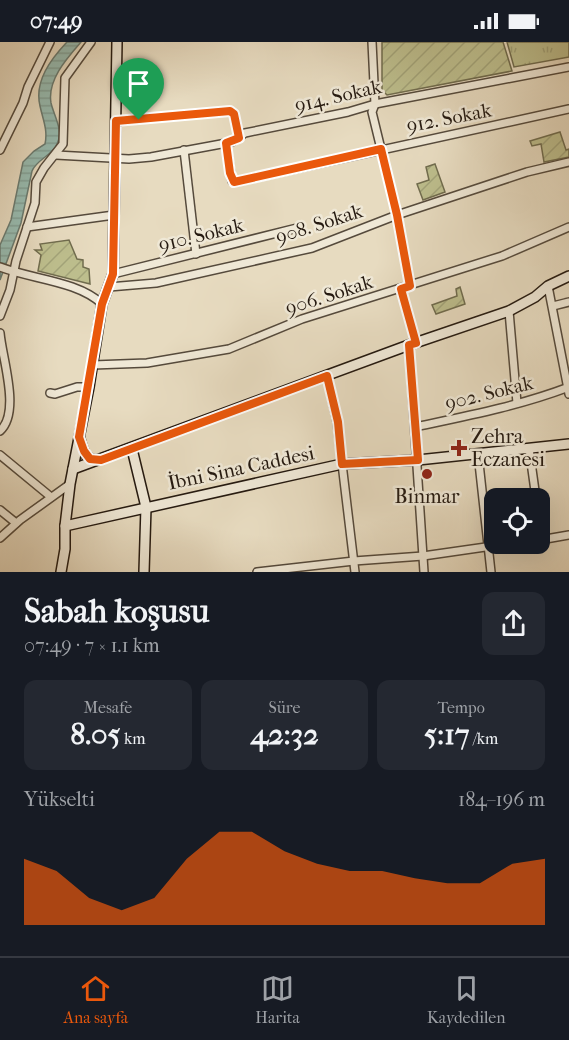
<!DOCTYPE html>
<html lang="tr">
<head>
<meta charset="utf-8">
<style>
  body { margin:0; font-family:"IM FELL French Canon",serif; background:#242831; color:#f1f3f6; height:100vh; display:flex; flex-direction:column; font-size:22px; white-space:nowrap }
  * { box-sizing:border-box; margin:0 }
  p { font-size:20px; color:#9ea1a6 }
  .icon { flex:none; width:33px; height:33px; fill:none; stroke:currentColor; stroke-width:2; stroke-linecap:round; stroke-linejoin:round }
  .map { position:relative; height:530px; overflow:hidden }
  .sheet { display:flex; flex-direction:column; background:#171b24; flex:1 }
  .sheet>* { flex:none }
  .buttons { position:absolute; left:484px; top:446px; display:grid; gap:12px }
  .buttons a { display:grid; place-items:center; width:66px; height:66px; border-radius:12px; background:#171b24; box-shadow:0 6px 24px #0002; font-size:30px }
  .pin { position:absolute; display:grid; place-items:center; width:51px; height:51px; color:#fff; margin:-62px -26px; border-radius:50% 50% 50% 0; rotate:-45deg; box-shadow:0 0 6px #0007 }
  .pin .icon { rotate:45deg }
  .round { display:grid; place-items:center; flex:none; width:63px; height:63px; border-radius:12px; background:#242831 }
  .headline { display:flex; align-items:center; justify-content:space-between; height:102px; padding:0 24px }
  h1 { font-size:33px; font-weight:700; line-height:45px }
  .stats { display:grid; grid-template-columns:repeat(3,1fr); gap:9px; height:102px; padding:6px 24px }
  .stats div { display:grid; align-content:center; border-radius:12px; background:#242831; text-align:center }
  .stats b { font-size:30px; font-weight:700 }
  .stats small { font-size:16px; font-weight:400 }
  .stats p { font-size:16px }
  .chart { height:168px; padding:12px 24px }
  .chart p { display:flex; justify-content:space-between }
  .chart svg { width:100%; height:108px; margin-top:6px; fill:#ea580c; opacity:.7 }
  .status { display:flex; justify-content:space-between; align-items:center; height:42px; padding:0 30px; background:#171b24; direction:ltr }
  .status svg { height:16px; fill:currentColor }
  .tabs { display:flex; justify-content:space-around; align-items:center; height:84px; border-top:2px solid #363941; background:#171b24; font-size:16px; color:#9ea1a6 }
  .tabs a { display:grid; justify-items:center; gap:3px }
  .tabs .on { color:#ea580c }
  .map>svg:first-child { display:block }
  .park { fill:url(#park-tufts); stroke:#706c4e; stroke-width:1.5 }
  .garden { fill:url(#garden-furrows); stroke:#706c4e; stroke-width:1.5 }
  .water { fill:url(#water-rules); stroke:#697a70; stroke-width:1.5 }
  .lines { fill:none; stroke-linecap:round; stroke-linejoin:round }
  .street-casing { stroke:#554a3c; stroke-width:10 }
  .secondary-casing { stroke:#241910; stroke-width:12 }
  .street { stroke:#efe8d6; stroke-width:7 }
  .secondary { stroke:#efe8d6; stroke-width:9 }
  .route-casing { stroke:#fff; stroke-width:12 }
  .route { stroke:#ea580c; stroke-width:8 }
  .poi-dot { fill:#8f2418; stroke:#efe8d6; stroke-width:2 }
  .labels { text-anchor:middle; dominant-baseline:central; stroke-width:5; stroke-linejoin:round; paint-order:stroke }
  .street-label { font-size:20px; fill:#241910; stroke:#efe8d6 }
  .poi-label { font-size:20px; fill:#241910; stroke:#efe8d6; text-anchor:start }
</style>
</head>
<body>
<div class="status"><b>07:49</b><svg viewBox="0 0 49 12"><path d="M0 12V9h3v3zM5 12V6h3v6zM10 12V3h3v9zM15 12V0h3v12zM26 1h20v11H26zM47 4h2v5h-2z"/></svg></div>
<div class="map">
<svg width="569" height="530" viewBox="0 0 569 530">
  <defs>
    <pattern id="park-tufts" width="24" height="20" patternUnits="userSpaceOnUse" patternTransform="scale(1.5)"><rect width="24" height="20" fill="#bdbe8d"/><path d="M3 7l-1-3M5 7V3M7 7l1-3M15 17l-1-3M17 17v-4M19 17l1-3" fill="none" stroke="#a2a379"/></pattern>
    <pattern id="garden-furrows" width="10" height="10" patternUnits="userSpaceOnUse" patternTransform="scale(1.5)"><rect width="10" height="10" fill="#bdbe8d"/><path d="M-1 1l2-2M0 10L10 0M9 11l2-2" fill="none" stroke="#a2a379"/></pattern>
    <pattern id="water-rules" width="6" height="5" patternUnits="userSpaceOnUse" patternTransform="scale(1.5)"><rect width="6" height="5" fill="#97bbb0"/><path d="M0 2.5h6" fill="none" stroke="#82a096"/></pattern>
  </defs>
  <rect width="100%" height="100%" fill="#e7dbc0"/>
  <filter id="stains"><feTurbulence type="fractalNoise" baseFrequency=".00333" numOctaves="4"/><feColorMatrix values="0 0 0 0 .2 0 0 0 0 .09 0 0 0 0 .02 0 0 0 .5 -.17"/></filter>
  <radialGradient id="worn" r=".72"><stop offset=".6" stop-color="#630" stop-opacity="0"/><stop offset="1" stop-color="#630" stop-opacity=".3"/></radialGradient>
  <polygon class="park" points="507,0 569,0 569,15 514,25"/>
  <g class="garden">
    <polygon points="382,0 503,0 512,29 387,53 382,48"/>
    <polygon points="560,90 566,108 569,107 569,115 544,120 541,102 532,104 530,99"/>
    <polygon points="435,122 445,150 423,158 417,142 429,138 426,125"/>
    <polygon points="69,198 77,217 83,218 83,225 89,227 90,242 38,229 41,213 35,208 42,208 40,202"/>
    <polygon points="460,245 465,262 436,272 432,263 457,254 456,247"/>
  </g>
  <path class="water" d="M67,0H81C67,16 47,38 51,61C54,74 64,89 57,102C52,114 37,117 32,129L21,181L0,238V203L11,178L23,120L34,109L45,102C48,88 43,78 40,64C34,39 51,17 67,0Z"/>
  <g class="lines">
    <g class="street-casing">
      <g id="street">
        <polyline points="372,0 375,62 372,70 397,173 410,244"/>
        <polyline points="116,79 230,69 234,72 239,96"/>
        <polyline points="226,101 232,139 235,140 569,67"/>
        <polyline points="0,108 23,61 28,45 50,0"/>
        <polyline points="184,108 196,212"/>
        <polyline points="56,113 129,117 151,115 232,100 245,91 348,70 375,62 569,25"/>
        <polyline points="27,185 114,173"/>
        <path d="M0,225C31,237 78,239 102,262"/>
        <polyline points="113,232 297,186"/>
        <polyline points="548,244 569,352"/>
        <polyline points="109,245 156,241 312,206 397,173 527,130 569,120"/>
        <polyline points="401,247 416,301"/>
        <polyline points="553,264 569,260"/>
        <polyline points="509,269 517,361"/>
        <polyline points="0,274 10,248 16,219 35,161 36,140 44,126 63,102 65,36 91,0"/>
        <path d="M0,291C2,316 21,370 0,389"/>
        <polyline points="409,303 424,530"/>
        <polyline points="93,323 147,321 229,307 302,277 502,214 569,185"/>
        <polyline points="327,334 337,380 355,530"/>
        <polyline points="50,351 55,352 77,345 89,345"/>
        <path d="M415,385C467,374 519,364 569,345"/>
        <polyline points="529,406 536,456"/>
        <polyline points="478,412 491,530"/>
        <polyline points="0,413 51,455"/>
        <polyline points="0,468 16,481"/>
        <polyline points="540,483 542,497"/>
        <polyline points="0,496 20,478 70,442"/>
        <polyline points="540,498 569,493"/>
        <polyline points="257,530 354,519 423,514 513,501"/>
      </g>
    </g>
    <g class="secondary-casing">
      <g id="secondary">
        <path d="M80,397C83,408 85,418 98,418"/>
        <polyline points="132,407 146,465 144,530"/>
        <polyline points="73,427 409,303 509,269 535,255 548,244 569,234"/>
        <polyline points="65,484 342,422 418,418 569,402"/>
        <polyline points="61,530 65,507 65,484 70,442 89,345 102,262 113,232 117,0"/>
      </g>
    </g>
    <use href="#street" class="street"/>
    <use href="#secondary" class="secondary"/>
  </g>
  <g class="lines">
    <g class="route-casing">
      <polygon id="route" points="230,69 234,72 239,96 226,101 230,131 234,140 381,107 397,173 410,244 401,247 416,301 409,303 418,418 342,422 338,380 327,334 101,418 90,417 84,409 79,395 102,262 113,232 116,79"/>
    </g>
    <use href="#route" class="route"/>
  </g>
  <g class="poi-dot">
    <path d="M456 397h6v6h6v6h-6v6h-6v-6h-6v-6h6z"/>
    <circle cx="427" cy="432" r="6"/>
  </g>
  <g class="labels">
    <g class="street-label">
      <text transform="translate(338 54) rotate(-13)">914. Sokak</text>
      <text transform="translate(449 76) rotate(-11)">912. Sokak</text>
      <text transform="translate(319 182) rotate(-18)">908. Sokak</text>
      <text transform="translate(201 193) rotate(-14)">910. Sokak</text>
      <text transform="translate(329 253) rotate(-18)">906. Sokak</text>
      <text transform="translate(489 351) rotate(-14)">902. Sokak</text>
      <text transform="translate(241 426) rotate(-12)">İbni Sina Caddesi</text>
    </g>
    <g class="poi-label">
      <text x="471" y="394">Zehra<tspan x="471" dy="23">Eczanesi</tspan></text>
      <text x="427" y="454" text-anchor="middle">Binmar</text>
    </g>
  </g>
  <rect width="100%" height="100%" filter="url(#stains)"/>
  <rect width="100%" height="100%" fill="url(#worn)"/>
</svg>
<div class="buttons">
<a><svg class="icon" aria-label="locate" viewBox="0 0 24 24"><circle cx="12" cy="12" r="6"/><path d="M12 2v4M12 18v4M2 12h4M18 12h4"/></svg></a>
</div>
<div class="pin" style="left:139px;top:78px;background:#1e9e55"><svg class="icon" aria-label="arrive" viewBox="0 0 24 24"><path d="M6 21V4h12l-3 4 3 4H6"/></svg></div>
</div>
<section class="sheet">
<div class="headline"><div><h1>Sabah koşusu</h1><p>07:49 · 7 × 1.1 km</p></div><a class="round"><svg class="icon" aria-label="share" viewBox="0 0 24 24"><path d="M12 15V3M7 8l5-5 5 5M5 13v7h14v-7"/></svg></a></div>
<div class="stats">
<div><p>Mesafe</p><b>8.05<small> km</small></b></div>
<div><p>Süre</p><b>42:32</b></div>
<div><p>Tempo</p><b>5:17<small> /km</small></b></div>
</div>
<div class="chart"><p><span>Yükselti</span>184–196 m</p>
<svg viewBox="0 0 160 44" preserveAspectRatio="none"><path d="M0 44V17L10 22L20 33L30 38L40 33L50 17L60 6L70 6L80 14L90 19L100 22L110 22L120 25L130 27L140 27L150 19L160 17V44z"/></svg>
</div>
</section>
<nav class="tabs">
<a class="on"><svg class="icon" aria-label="home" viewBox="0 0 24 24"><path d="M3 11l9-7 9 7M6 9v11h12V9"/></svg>Ana sayfa</a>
<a><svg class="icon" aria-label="map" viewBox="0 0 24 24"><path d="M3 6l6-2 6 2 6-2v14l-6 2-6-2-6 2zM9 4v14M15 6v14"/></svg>Harita</a>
<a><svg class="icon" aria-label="saved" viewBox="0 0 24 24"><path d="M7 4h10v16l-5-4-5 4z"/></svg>Kaydedilen</a>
</nav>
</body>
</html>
